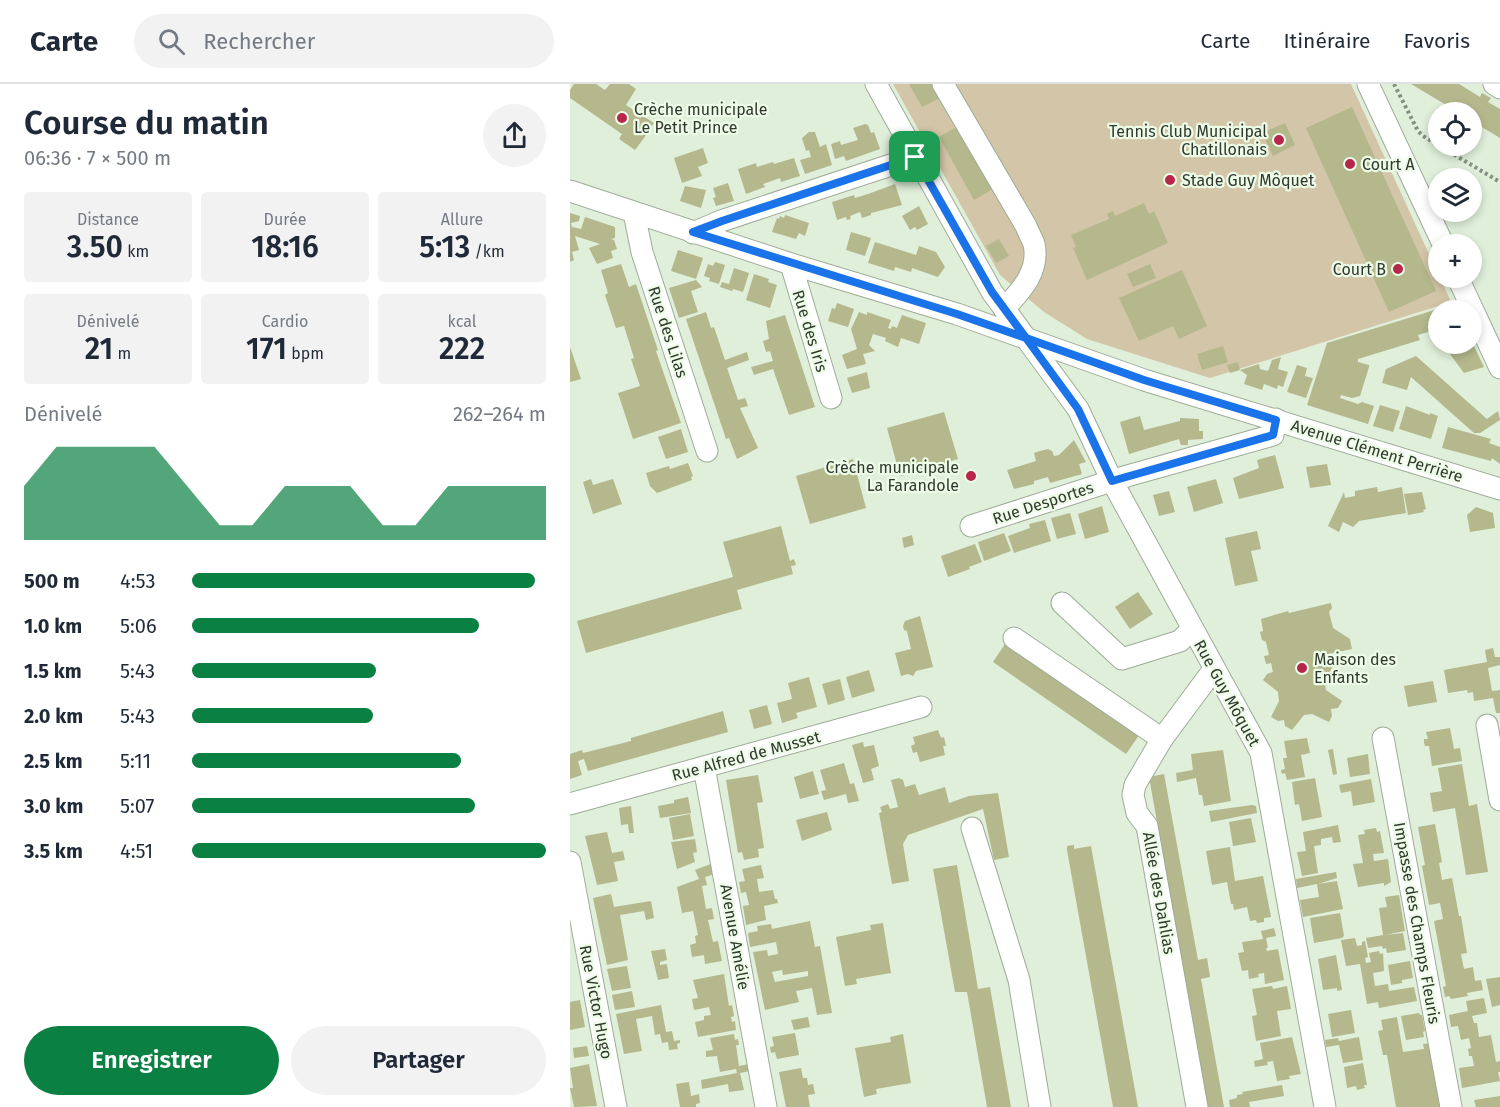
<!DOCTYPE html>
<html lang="fr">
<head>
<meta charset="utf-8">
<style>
  body { margin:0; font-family:"Fira Sans",sans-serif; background:#f2f2f3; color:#1f2937; height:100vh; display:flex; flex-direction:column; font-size:22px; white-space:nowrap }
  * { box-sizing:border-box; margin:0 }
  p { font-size:20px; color:#747a83 }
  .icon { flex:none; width:33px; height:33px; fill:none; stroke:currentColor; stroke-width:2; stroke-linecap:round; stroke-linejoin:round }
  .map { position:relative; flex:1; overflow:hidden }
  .drawer { display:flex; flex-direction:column; background:#fff; width:570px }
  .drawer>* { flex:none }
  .controls { position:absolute; left:858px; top:18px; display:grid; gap:12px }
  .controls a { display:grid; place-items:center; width:54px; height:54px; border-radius:50%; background:#fff; box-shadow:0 3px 9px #0003; font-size:30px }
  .pin { position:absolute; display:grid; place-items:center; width:51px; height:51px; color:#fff; margin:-26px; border-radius:12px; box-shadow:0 3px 9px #0006 }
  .round { display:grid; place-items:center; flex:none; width:63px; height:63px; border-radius:32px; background:#f2f2f3 }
  .headline { display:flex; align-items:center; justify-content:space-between; height:102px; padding:0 24px }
  h1 { font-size:33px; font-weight:600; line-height:45px }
  .metrics { display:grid; grid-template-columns:repeat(3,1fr); gap:9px; height:102px; padding:6px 24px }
  .metrics div { display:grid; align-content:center; border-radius:6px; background:#f2f2f3; text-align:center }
  .metrics b { font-size:30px; font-weight:600 }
  .metrics small { font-size:16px; font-weight:400 }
  .metrics p { font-size:16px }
  .chart { height:168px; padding:12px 24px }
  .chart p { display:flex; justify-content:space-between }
  .chart svg { width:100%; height:108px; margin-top:6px; fill:#0b8043; opacity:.7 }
  .action { display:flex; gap:12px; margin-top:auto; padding:12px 24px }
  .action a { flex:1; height:69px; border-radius:36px; background:#0b8043; color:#fff; font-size:24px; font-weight:600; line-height:69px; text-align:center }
  .action a+a { background:#f2f2f3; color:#1f2937 }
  ul { padding:0 24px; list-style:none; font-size:20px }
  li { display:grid; grid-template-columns:96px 72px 1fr; align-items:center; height:45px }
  li i { height:15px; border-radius:8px; background:#0b8043 }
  header { display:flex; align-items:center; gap:36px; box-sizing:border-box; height:84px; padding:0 30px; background:#fff; border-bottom:2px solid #e0e1e3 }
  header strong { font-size:28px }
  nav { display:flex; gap:33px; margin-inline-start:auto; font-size:21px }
  .search { width:420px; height:54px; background:#f2f2f3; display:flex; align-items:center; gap:15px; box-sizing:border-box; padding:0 21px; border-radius:33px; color:#747a83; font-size:22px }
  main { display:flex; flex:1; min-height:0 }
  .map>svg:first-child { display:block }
  .green { fill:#d3c5a7 }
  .building { fill:#b4b88c; fill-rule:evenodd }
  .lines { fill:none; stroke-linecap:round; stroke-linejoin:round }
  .minor-casing { stroke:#9dac98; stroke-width:23 }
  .path { stroke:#869082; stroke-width:4; stroke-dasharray:3 3; stroke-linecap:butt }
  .minor { stroke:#fff; stroke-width:21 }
  .route-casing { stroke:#fff; stroke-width:12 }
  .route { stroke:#1a73e8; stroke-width:8 }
  .poi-dot { fill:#b7264b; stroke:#ecfce7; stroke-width:2 }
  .labels { text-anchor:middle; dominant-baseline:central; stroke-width:4.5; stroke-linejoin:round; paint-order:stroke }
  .poi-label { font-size:16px; fill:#32372f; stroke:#ecfce7; text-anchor:start }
  .street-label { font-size:16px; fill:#32372f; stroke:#ecfce7 }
</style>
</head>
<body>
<header>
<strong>Carte</strong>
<div class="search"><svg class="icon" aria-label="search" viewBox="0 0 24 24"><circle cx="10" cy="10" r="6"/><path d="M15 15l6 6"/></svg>Rechercher</div>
<nav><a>Carte</a><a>Itinéraire</a><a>Favoris</a></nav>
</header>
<main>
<section class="drawer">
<div class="headline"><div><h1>Course du matin</h1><p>06:36 · 7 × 500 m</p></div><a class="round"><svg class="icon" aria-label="share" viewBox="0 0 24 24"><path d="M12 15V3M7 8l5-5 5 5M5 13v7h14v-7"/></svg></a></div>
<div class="metrics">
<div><p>Distance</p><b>3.50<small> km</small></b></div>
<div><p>Durée</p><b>18:16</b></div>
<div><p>Allure</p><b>5:13<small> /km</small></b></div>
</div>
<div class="metrics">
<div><p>Dénivelé</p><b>21<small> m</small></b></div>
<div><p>Cardio</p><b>171<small> bpm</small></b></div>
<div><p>kcal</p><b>222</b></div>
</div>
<div class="chart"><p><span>Dénivelé</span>262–264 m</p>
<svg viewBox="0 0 160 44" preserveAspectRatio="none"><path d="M0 44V22L10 6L20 6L30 6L40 6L50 22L60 38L70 38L80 22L90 22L100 22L110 38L120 38L130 22L140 22L150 22L160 22V44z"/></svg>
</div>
<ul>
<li><b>500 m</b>4:53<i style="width:97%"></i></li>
<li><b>1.0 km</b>5:06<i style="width:81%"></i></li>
<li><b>1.5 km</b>5:43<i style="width:52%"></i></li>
<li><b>2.0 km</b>5:43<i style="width:51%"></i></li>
<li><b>2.5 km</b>5:11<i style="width:76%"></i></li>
<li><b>3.0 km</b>5:07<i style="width:80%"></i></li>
<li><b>3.5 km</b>4:51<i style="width:100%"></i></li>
</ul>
<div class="action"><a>Enregistrer</a><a>Partager</a></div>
</section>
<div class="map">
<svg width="930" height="1023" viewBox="0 0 930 1023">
  <rect width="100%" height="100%" fill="#dfefda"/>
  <polygon class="green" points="323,0 781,0 881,218 640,294 517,255 474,228 430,191"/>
  <g class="building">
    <polygon points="4,0 26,0 35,6 40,0 59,0 66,5 56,21 84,39 79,46 80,46 65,66 49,55 52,50 0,14 0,6"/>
    <polygon points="339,0 362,0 370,14 352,23"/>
    <polygon points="841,0 889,0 910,13 912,9 921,14 918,18 930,25 930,54 902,37 902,28 888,28"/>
    <polygon points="782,23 866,207 819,228 736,44"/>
    <polygon points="715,39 725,61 703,72 692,49"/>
    <polygon points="295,40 298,41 301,49 304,48 310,65 276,77 274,72 265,75 261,60 270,57 271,61 288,56 283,44"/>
    <polygon points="388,42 423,105 404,116 369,53"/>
    <polygon points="239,48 245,48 250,63 256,60 262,81 235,90 230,76 241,73 239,66 236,67 232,54"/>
    <polygon points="133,64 138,79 128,83 132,92 112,99 104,74"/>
    <polygon points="224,74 230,92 211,98 210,94 193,100 195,103 176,110 168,85 186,79 187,83 203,78 204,80"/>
    <polygon points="158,99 164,117 146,122 143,114 146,113 143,104"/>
    <polygon points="325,100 332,121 301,129 301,131 292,134 290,128 280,132 281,135 277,136 276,133 267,136 262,118 284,111 285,114 298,110"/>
    <polygon points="115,102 136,106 131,124 110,117"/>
    <polygon points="574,119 579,130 584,127 598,159 517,196 503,164 506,163 501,151 539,135 537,130 543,127 545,132"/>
    <polygon points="349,122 358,140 347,146 345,143 340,146 332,132"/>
    <polygon points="0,129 10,132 9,137 1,139 2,143 11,145 15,133 45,143 45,154 41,155 44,156 47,165 41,167 43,174 27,180 19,164 30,160 5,152 9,166 2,168 4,176 0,178"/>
    <polygon points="215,131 239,139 235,152 229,149 226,155 202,148 207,134 209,135 210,132 214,134"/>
    <polygon points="281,148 301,154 295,172 276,166"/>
    <polygon points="429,155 439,172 426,179 416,162"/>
    <polygon points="305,158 346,171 349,162 366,168 375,183 368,193 342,184 341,188 325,183 324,187 305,181 298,179"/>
    <polygon points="108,166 133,174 126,195 101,187"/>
    <polygon points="145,178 155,181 149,200 139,197 140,194 134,192 138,180 143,182"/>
    <polygon points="51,180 59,203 66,200 88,266 86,267 111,339 63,355 48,309 70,302 61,275 64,274 54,242 46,244 35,211 38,209 31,186"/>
    <polygon points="580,180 586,194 563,203 557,190"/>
    <polygon points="164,184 179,189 173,208 163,205 162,207 150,203 152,198 159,200"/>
    <polygon points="612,186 637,242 609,255 603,242 569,257 549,214"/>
    <polygon points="184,190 199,195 198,198 207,201 200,224 176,216"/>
    <polygon points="126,196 132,203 121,207 128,228 109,234 99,204"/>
    <polygon points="267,219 284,225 278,243 258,237 262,224 265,225"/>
    <polygon points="871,224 872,226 868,226 868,245 848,251 850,256 788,275 788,278 799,281 799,283 790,312 782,314 771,311 770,314 788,320 792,318 804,322 798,340 737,321 757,259"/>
    <polygon points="136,228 141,244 144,243 155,276 177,268 179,276 157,284 168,316 175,314 178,322 170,324 188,364 167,375 159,354 156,355 116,235"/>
    <polygon points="289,228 297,231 297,228 321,236 318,244 321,245 322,242 327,244 332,231 356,239 349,260 331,254 328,263 315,257 316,254 303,250 299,261 305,267 293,270 296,280 277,285 272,271 287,265 281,245"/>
    <polygon points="215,231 245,323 219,331 203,285 184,291 181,283 203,277 200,267 196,268 193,257 199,255 196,237"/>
    <polygon points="881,260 903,260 914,283 894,289 874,262"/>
    <polygon points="653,262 658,278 632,286 627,270"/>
    <polygon points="0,263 11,295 0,298"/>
    <polygon points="846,272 917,335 928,327 930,336 910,349 904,349 841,293 837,306 812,299 816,285"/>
    <polygon points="711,273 708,285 718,288 713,303 708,301 707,305 694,300 692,306 674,300 677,291 670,286 660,289 657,281 668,278 670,286 689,280 690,285 698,287 702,276"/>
    <polygon points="727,281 737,284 735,292 743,294 736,314 717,308"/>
    <polygon points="297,288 300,304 282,309 277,294"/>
    <polygon points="810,321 830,327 823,348 803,342"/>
    <polygon points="836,322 860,331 860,329 868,332 861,355 829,345"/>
    <polygon points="374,328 388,375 330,392 317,344"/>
    <polygon points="570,332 574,346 610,337 610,334 629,335 629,347 633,347 633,355 618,356 618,361 611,361 609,355 559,370 550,338"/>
    <polygon points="878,343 921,355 919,359 930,363 930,380 922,374 921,377 872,364"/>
    <polygon points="111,345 118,368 96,375 88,353"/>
    <polygon points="504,356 516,378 509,380 512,390 480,399 478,393 464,397 464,400 444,405 437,386 466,377 464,369 470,367 478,365 482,367 484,372 489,371"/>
    <polygon points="705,371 714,404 669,415 663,394 689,384 687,376"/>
    <polygon points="283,375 296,424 240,440 226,392"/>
    <polygon points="118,379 123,392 121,393 122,396 87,409 80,402 76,389 99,382 100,385"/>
    <polygon points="757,380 761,401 740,404 736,383"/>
    <polygon points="21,395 23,401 43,395 52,420 23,430 13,398"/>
    <polygon points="646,395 653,419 624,428 617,403"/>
    <polygon points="807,403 808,408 832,403 836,429 789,437 783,443 773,438 769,448 758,442 774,408 775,414 785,412 785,407"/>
    <polygon points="599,407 605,428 589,432 583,411"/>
    <polygon points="852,408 856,425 853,426 854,428 838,431 834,410"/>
    <polygon points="532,422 539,448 515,455 508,430"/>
    <polygon points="906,423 923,429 925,444 900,448 897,431"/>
    <polygon points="500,429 506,450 487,455 481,434"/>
    <polygon points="475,436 481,457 444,469 438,452 460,444 459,440"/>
    <polygon points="211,442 220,477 224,475 226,481 221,482 223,490 167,506 172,525 16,569 7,537 163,493 153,458"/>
    <polygon points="687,447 691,465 681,467 688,497 665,502 655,454"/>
    <polygon points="434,449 441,467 414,477 408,458"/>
    <polygon points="342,451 344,461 334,464 332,454"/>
    <polygon points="405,460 412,478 399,483 400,485 378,493 371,472"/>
    <polygon points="568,508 583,530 560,545 545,523"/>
    <polygon points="761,519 762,524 759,528 763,544 780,555 782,565 749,572 750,578 755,576 763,581 755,599 756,606 772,617 768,624 761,625 762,632 759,638 742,630 734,631 722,646 715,642 714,636 708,637 701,633 709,617 708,608 693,596 697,590 703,588 701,579 696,580 694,572 699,571 696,558 692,556 690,548 693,547 691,535 718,527 719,529"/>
    <polygon points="350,532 363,583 346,587 343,592 338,590 331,592 325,569 341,565 337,547 334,546 333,542 335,537"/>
    <polygon points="437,557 570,650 556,670 423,578"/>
    <polygon points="923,564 925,573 930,573 930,581 918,584 922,607 930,606 930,629 926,629 923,614 904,617 903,608 898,609 897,606 878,609 874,586 917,578 915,566"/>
    <polygon points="299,586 305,607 282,614 276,593"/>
    <polygon points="239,593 247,623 226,629 228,634 212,639 207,619 222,615 218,599"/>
    <polygon points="270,595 275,616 258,621 252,600"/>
    <polygon points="863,597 867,618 838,623 834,602"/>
    <polygon points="197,621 202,640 184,645 179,626"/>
    <polygon points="153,627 158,648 18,687 14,675 8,677 12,691 0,695 0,670 12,666 13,669 61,657 61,654"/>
    <polygon points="880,644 884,665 890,664 892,677 862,682 859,662 855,662 854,659 854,655 858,655 856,648"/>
    <polygon points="368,646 371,654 374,653 376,662 373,662 375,671 350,678 347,668 343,669 341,662 345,660 343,653"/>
    <polygon points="737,654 740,669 731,671 735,693 717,696 715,689 712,690 711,686 715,685 713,674 717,674 714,657"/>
    <polygon points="293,658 294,663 304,661 309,682 301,685 304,696 293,699 282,661"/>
    <polygon points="763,665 767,690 763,691 758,666"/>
    <polygon points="653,666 661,717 634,722 632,711 629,711 626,694 607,698 606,689 623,686 621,670"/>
    <polygon points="798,670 800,690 780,693 777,674"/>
    <polygon points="274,679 280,700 284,699 289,717 278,719 276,710 254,716 251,707 256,706 250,686"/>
    <polygon points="892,680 899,722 907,720 918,788 896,791 885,724 863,728 860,709 872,707 868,684"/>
    <polygon points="243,687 249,710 230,715 224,693"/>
    <polygon points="594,690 628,876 637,874 640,893 631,895 654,1023 638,1023 579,693"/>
    <polygon points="188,691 193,718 187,719 194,764 188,765 189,773 174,776 172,768 168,769 156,696"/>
    <polygon points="329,694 333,696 335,703 345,700 349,711 375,703 379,719 399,712 428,709 439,773 424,776 413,725 338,751 333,760 339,797 322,800 309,729 312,728 310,723 318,720 320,725 328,723 321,696"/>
    <polygon points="745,694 752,733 732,737 729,720 725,721 722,698"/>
    <polygon points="801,695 805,718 783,722 781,707 771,709 769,701"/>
    <polygon points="118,713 121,729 90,734 88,722 104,719 104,716"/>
    <polygon points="682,721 686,722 687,729 641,738 639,727"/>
    <polygon points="61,722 64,749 59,749 58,740 51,741 49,724"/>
    <polygon points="257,728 262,746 232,757 226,736"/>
    <polygon points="120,730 124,752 103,756 99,734"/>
    <polygon points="681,734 686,758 663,762 659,738"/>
    <polygon points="865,740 872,778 869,779 872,796 882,794 889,832 891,832 897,869 891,870 894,885 903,883 905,897 911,896 913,906 897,909 898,912 881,915 879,912 875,913 873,903 876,902 864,837 873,835 870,819 859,821 852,782 855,781 848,743"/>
    <polygon points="768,741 771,758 763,759 762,753 751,755 751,761 744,762 748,789 732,792 727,768 736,767 733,748"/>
    <polygon points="806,744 807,748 810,747 814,769 803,770 804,777 818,775 821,798 814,802 814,799 788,803 783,780 793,779 788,751 795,750 794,746"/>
    <polygon points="37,748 42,769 53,767 55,776 44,778 48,797 27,801 15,752"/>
    <polygon points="125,755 127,768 123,769 125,778 107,785 101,758"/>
    <polygon points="504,761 504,765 521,762 568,1023 543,1023 497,766 497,762"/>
    <polygon points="660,763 665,797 693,792 701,833 694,834 694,838 687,839 686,836 680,837 677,823 664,826 663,820 661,820 657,798 642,801 636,767"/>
    <polygon points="143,779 145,790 135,793 137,801 132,802 136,825 142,824 144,835 138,836 143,858 148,857 152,877 135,880 134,871 122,873 120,861 126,859 125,852 128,851 123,827 112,829 107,803 129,795 125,786"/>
    <polygon points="191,781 194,794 187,795 189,808 203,806 205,815 207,815 208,819 194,822 196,836 176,841 173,822 179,821 176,808 171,809 169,798 175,797 172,785"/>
    <polygon points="387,781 408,905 420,903 441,1023 417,1023 397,908 385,908 363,785"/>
    <polygon points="766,788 767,794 748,800 767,797 773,825 733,833 730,816 749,813 747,800 727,804 726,795"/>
    <polygon points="41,810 44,823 81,817 84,834 76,836 74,827 50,831 58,876 37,881 23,814"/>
    <polygon points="829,811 835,847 815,851 833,849 836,866 817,869 816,864 813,865 812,862 798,864 796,854 813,851 809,824 817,823 815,813"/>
    <polygon points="770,829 774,852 772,854 744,859 740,834"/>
    <path d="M240,837L245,863L250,862L262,929L247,931L242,904L226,907L229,918L195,926L183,868L197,866L198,872L208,870L206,858L180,863L178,849L188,847L187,842L201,840L202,845ZM212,886L213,891L238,887V892L205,898L202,888Z"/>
    <polygon points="313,839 321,889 286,895 287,900 275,902 266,853 301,846 300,841"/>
    <polygon points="704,844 706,852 696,854 698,864 696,864 697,867 708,865 714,896 695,900 694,889 688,890 689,893 679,895 678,886 672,887 668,869 674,868 672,858 693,855 691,847"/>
    <polygon points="785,854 787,862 792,861 792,858 795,857 798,873 795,874 796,879 801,878 799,869 809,867 810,870 813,869 814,887 803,889 805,902 818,900 819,907 844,903 847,917 809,924 808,918 797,920 790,880 776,882 771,856"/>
    <polygon points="95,865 97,876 90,878 90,881 97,880 99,894 88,896 81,867"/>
    <polygon points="766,871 772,906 767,907 767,904 753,906 748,875"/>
    <polygon points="840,877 843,894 832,896 832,899 821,901 818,881"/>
    <polygon points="57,882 61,904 42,907 37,885"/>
    <polygon points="154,890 159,922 162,921 164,932 161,933 162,938 165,937 166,946 128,953 125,938 134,936 134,932 141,931 139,923 124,926 122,915 128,914 123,896"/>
    <polygon points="930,893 930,921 922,923 916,895"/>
    <polygon points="702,902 703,905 717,902 721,925 707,927 711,952 686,957 682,932 687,931 682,905"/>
    <polygon points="62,907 65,923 45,926 42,911"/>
    <polygon points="914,914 917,929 902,932 904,939 907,939 909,953 921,951 926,978 930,977 930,988 928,988 930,997 892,1004 889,984 904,982 902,972 899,972 898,965 901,964 899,954 891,956 888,942 881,943 879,931 898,927 896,917"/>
    <polygon points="10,916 15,943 0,946 0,918"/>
    <polygon points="91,921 96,948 102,947 104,957 110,956 110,959 107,960 108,965 99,966 98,958 92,959 90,950 85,951 82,932 66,935 72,967 54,970 46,930"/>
    <polygon points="781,926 785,949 762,953 758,930"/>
    <polygon points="849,929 850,931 852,931 855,947 853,948 854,953 836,956 831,932"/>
    <polygon points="238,933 240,943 224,946 221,936"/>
    <polygon points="827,933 833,968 854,965 853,960 861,959 872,1023 826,1023 817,971 813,971 808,947 813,946 811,936"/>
    <polygon points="225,949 229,971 207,975 205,968 201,969 200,963 204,962 202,953"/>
    <polygon points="164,950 165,956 168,955 169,961 166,961 169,982 179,980 180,987 170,989 174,1006 159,1008 158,1000 132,1005 131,996 167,989 166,985 150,988 147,972 136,973 136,967 143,966 140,954"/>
    <polygon points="333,950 341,999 306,1005 307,1010 294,1013 285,964 321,958 320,953"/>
    <polygon points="722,953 731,990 719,992 720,995 707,997 703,977 697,978 698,981 685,983 684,977 693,975 690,959"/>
    <polygon points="789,953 793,976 773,979 769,961 756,963 755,956 768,954 769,957"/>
    <polygon points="17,962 19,972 4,974 3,964"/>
    <polygon points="793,979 797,1001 794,1001 795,1004 787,1006 786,1002 777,1004 774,983"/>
    <polygon points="19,980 27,1022 4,1023 0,1004 3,1004 0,984"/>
    <polygon points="231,984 233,994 237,994 238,1001 243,1000 245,1010 238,1011 240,1023 216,1023 209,988"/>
    <polygon points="119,998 121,1012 129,1010 130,1019 126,1020 126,1023 110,1023 106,1000"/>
    <polygon points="712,1001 714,1012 679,1018 680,1023 660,1023 659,1016 667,1014 667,1011 673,1010 672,1008"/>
    <polygon points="930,1012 930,1023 906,1023 904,1016"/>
  </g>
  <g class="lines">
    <g class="minor-casing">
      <g id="minor">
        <polyline points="306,0 422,208 508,325 542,397 691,669 755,1023"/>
        <path d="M373,0L456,142C458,148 462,154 464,160C470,187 451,207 434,225"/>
        <polyline points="798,0 873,160"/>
        <polyline points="924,0 930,4"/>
        <polyline points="0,107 221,180 387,230 574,296 930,405"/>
        <polyline points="64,129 72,168 137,367"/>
        <polyline points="123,149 151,137 345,73"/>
        <polyline points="221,180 261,314"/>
        <polyline points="888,194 930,284"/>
        <polyline points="401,442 557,392 703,351 706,335"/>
        <polyline points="492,519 552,575 610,557 622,545"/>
        <polyline points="444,554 592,655"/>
        <polyline points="917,641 930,716"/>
        <polyline points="813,654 881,1023"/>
        <polyline points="134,683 196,1023"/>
        <polyline points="0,720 351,623"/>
        <polyline points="402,744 449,896 470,1023"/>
        <polyline points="0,778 46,1023"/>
        <polyline points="627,1023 577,742 567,729 563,711 565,701 592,655 644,585"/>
      </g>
    </g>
    <polyline class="path" points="824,0 848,47 853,52 930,98"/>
    <use href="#minor" class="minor"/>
  </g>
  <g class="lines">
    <g class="route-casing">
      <polyline id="route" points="345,73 152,137 123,148 387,230 456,254 508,325 542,397 703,351 706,336 574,296 456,254 422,208 345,73"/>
    </g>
    <use href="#route" class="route"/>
  </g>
  <g class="poi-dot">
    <circle cx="52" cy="34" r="6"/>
    <circle cx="709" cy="56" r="6"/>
    <circle cx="780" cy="80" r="6"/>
    <circle cx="600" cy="96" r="6"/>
    <circle cx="828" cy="185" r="6"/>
    <circle cx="401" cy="392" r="6"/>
    <circle cx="732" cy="584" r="6"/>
  </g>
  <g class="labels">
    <g class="poi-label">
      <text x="64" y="25">Crèche municipale<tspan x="64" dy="18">Le Petit Prince</tspan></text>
      <text x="697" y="47" text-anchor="end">Tennis Club Municipal<tspan x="697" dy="18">Chatillonais</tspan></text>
      <text x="792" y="80">Court A</text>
      <text x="612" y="96">Stade Guy Môquet</text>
      <text x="816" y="185" text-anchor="end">Court B</text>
      <text x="389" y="383" text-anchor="end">Crèche municipale<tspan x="389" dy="18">La Farandole</tspan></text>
      <text x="744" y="575">Maison des<tspan x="744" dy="18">Enfants</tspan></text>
    </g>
    <g class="street-label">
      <text transform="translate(240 247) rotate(73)">Rue des Iris</text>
      <text transform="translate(98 248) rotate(72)">Rue des Lilas</text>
      <text transform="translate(807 367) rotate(17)">Avenue Clément Perrière</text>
      <text transform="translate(473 419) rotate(-18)">Rue Desportes</text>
      <text transform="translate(657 609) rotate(61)">Rue Guy Môquet</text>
      <text transform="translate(176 672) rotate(-15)">Rue Alfred de Musset</text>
      <text transform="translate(589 809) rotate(80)">Allée des Dahlias</text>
      <text transform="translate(847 839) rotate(80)">Impasse des Champs Fleuris</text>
      <text transform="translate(165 853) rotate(80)">Avenue Amélie</text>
      <text transform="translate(26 918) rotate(79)">Rue Victor Hugo</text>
    </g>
  </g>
</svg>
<div class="controls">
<a><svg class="icon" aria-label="locate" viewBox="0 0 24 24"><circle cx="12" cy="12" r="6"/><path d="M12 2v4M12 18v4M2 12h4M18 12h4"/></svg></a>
<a><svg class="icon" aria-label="layers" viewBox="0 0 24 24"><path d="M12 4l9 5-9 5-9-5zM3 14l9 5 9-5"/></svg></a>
<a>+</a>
<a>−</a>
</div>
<div class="pin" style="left:345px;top:73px;background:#1e9e55"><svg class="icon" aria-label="arrive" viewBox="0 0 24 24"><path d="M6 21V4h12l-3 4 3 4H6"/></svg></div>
</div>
</main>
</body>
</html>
